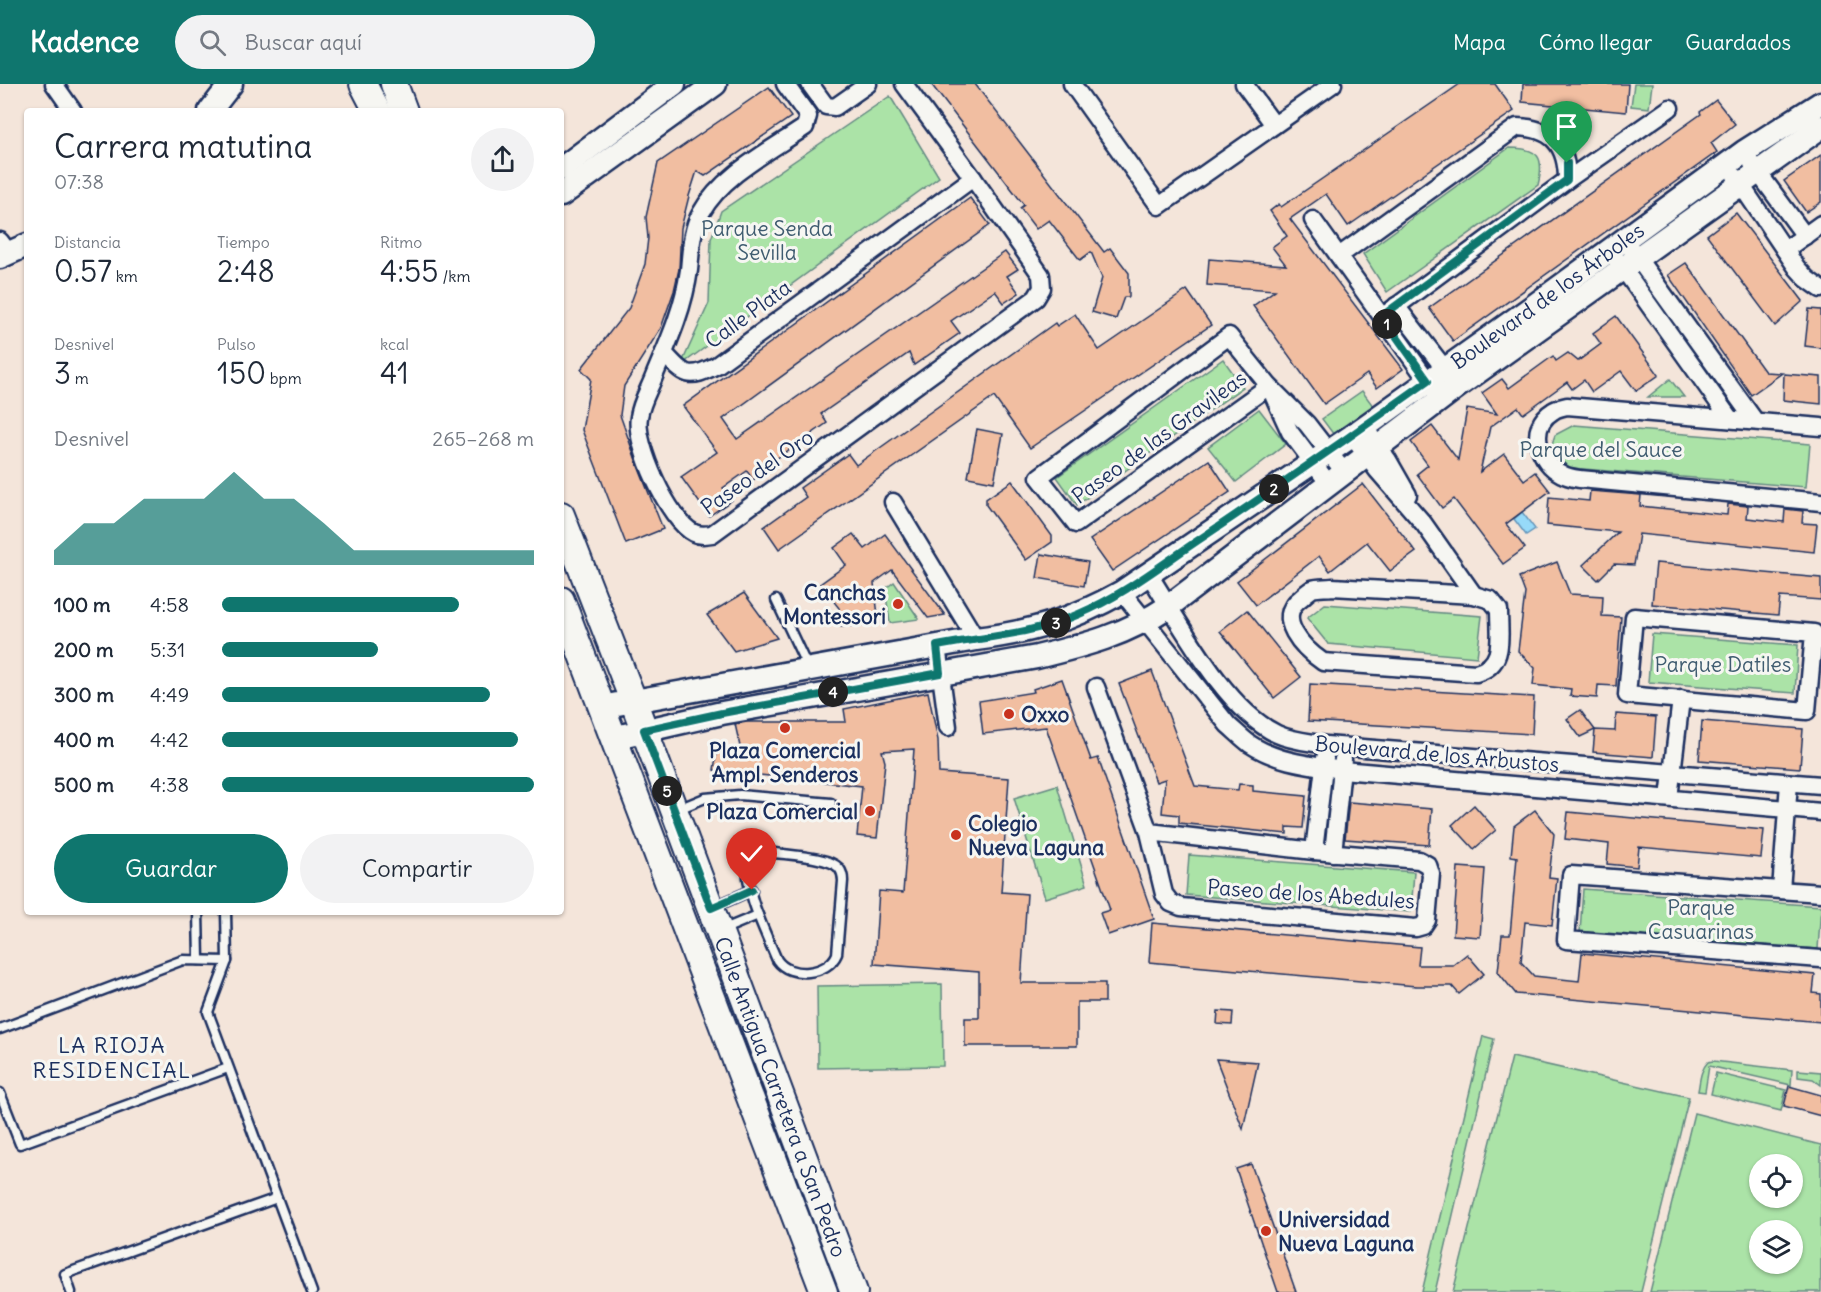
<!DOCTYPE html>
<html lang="es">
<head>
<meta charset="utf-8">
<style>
  body { margin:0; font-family:Delius,sans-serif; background:#f2f2f3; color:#1f2937; height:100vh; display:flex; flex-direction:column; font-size:22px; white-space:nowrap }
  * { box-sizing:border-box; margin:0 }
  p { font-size:20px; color:#747a83 }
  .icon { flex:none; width:33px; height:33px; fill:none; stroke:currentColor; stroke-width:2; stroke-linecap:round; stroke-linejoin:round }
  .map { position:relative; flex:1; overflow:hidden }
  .details { position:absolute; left:24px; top:24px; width:540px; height:807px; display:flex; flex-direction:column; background:#fff; border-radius:6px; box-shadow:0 2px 4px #0004 }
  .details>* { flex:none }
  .fabs { position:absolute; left:1749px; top:1070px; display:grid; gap:12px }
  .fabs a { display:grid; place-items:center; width:54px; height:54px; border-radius:50%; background:#fff; box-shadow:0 2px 4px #0004; font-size:30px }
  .pin { position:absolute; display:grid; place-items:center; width:51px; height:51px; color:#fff; margin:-62px -26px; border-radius:50% 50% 50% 0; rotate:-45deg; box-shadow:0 0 6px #0007 }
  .pin .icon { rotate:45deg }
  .km { position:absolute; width:30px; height:30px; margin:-15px; border-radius:50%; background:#222; color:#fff; font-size:16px; line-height:30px; text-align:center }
  .round { display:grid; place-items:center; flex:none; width:63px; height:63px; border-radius:32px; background:#f2f2f3 }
  .head { display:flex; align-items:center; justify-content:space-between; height:102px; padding:0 30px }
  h1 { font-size:33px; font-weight:600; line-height:45px }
  .figures { display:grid; grid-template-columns:repeat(3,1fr); gap:9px; height:102px; padding:6px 30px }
  .figures div { display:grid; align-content:center }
  .figures b { font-size:30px; font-weight:600 }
  .figures small { font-size:16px; font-weight:400 }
  .figures p { font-size:16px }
  .chart { height:168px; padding:12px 30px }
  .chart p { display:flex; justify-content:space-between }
  .chart svg { width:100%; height:108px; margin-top:6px; fill:#0f766e; opacity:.7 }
  .cta { display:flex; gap:12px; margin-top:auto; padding:12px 30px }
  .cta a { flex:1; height:69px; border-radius:36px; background:#0f766e; color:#fff; font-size:24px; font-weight:600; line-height:69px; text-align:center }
  .cta a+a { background:#f2f2f3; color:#1f2937 }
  ul { padding:0 30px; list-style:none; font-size:20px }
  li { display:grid; grid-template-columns:96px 72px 1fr; align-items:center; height:45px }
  li i { height:15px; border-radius:8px; background:#0f766e }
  header { display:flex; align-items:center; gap:36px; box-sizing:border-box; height:84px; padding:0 30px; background:#0f766e; color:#fff }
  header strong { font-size:28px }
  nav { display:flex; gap:33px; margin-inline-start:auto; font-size:21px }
  .search { width:420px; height:54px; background:#f2f2f3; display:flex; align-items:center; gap:15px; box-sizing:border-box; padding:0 21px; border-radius:33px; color:#747a83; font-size:22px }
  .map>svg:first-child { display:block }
  .green { fill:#abe3a7; stroke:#638982; stroke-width:1.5; fill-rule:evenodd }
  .water { fill:#97daf9; stroke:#6596bb; stroke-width:1.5 }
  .building { fill:#f1bea1; stroke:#1b2f5e; stroke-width:1.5 }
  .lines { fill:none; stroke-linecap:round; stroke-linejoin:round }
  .lane-casing { stroke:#1b2f5e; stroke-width:13 }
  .street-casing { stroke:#1b2f5e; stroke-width:21 }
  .secondary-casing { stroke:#1b2f5e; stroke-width:27 }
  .primary-casing { stroke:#1b2f5e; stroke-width:30 }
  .lane { stroke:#f6f6f2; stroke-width:8 }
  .street { stroke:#f6f6f2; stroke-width:16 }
  .secondary { stroke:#f6f6f2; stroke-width:22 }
  .primary { stroke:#f6f6f2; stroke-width:26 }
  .route-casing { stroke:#fff; stroke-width:12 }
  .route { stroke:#0f766e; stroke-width:8 }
  .poi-dot { fill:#c8321e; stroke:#f6f6f2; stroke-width:2 }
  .labels { text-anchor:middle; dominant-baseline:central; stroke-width:6; stroke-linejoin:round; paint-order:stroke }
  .park-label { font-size:21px; fill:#3f5c70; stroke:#f6f6f2 }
  .street-label { font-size:21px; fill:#1b2f5e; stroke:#f6f6f2 }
  .poi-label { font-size:21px; font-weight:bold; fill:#1b2f5e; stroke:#f6f6f2; text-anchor:start }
  .neighbourhood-label { font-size:22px; letter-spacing:1.5px; fill:#1b2f5e; stroke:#f6f6f2 }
</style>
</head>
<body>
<header>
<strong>Kadence</strong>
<div class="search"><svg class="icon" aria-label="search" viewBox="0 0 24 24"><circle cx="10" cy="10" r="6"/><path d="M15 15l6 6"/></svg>Buscar aquí</div>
<nav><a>Mapa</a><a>Cómo llegar</a><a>Guardados</a></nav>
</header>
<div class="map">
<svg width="1821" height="1208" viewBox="0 0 1821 1208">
  <rect width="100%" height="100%" fill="#f4e5da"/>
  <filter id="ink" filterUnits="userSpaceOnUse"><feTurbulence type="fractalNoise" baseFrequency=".0167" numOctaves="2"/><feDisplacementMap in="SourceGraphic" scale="12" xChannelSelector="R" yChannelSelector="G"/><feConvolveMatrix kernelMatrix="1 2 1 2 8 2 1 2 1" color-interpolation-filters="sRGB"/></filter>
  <g filter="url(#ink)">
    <g class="green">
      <polygon points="1634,0 1652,0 1649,24 1631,22"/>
      <polygon points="890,12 939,93 681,281 709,219 711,155 721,127"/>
      <path d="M1509,64C1539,64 1545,73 1538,101L1387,208L1363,170Z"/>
      <polygon points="1223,275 1243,303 1077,421 1057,393"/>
      <polygon points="1670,295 1684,313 1648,313"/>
      <polygon points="1362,307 1374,323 1334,351 1322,335"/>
      <polygon points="1259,325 1286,360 1236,398 1208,363"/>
      <polygon points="1574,341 1810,360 1806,403 1571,384 1556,373 1552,360 1555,351"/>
      <polygon points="894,498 919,535 890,539 885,505"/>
      <polygon points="1325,520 1482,532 1477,573 1328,560 1307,534"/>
      <polygon points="1652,550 1798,561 1795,609 1648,598"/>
      <polygon points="1057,701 1087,801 1045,814 1014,714"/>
      <polygon points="1189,771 1414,788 1411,828 1186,811"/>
      <polygon points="1583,805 1821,822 1818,865 1580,848"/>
      <polygon points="942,900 943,982 818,984 817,902"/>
      <polygon points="1483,952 1494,955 1435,1208 1422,1208"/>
      <polygon points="1512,973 1689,1013 1641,1208 1453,1208"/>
      <path d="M1713,977L1792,986L1791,1001L1709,982L1705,1008L1698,1007C1700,997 1700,986 1708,978Z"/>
      <polygon points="1798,986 1821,988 1821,1001 1813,995 1798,993"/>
      <polygon points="1716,989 1786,1006 1781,1027 1711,1010"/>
      <path d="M1694,1029L1821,1061V1208H1650ZM1760,1080H1792V1113H1760ZM1760,1146H1792V1179H1760Z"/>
    </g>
    <polygon class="water" points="1522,428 1535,445 1526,451 1514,435"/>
    <g class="building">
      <polygon points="931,0 975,0 1104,168 1110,164 1129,189 1129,213 1124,213 1116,235 1092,228 1102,194 1091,168 1080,176 1049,136 1036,145 1020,124 1024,121"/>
      <polygon points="1460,0 1495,0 1514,27 1348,142 1326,110 1290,135 1403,285 1377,304 1367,290 1324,320 1253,222 1275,206 1207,201 1209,175 1286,181 1272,163 1287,152 1270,127 1279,120 1281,123"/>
      <polygon points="1523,0 1628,0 1626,28 1522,18"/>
      <polygon points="769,3 791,33 705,92 697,87 689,112 681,144 679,185 674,207 661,244 624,302 620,331 638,382 663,445 626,460 582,346 591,295 581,285 629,224 645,180 648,154 646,133 658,79"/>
      <polygon points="1716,16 1735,40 1711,59 1717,68 1453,257 1429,224 1701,30 1700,28"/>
      <polygon points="1821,71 1821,118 1806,128 1784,97"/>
      <polygon points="970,114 990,141 723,335 737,355 1005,168 1018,185 1007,192 1019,209 1004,219 995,207 951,237 960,249 914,281 909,269 821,330 827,339 766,382 769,385 753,396 747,387 723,404 732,416 709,432 681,393 717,368 683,322"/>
      <polygon points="1736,129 1803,217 1775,242 1707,151"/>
      <polygon points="1686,179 1765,288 1782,289 1751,311 1668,191"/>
      <polygon points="1187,206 1211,241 1030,364 994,313 779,465 764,443 806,413 800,404 848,370 856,381 1055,239 1057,242 1075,230 1099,266"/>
      <polygon points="1809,225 1821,226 1821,264 1805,262"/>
      <polygon points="1616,232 1659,291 1636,307 1621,287 1592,308 1584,296 1572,305 1567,298 1523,330 1518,323 1490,343 1480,388 1504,370 1524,396 1535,388 1550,407 1506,440 1525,464 1503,480 1454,415 1442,424 1417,390 1428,381 1411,358 1432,342 1458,376 1467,325 1497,330 1482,309 1502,295 1509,304 1553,272 1556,277 1568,269 1578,277 1601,260 1593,249"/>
      <polygon points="1784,290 1821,293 1821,320 1783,316"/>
      <polygon points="977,345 1003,350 994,398 968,393"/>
      <polygon points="1209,376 1230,408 1112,487 1090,456"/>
      <polygon points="1012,397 1052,452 1052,458 1026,476 986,421 986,415"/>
      <polygon points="1363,400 1416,468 1390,487 1367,458 1330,487 1319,472 1256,521 1237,497"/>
      <polygon points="1590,407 1641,411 1640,422 1727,431 1728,420 1748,422 1747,434 1784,438 1785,425 1803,427 1802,439 1817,440 1814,468 1639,450 1634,481 1614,480 1598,496 1583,481 1618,448 1547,441 1549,413 1589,417"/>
      <polygon points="853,450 865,465 885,450 945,531 928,534 892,486 874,499 879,539 841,543 839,524 820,500 846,481 834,464"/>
      <polygon points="1041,470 1088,478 1084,502 1037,494"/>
      <polygon points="1557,478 1570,510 1603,512 1602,532 1621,533 1616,602 1598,601 1597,614 1570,612 1571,605 1533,601 1535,584 1518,567 1525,509 1519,493"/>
      <polygon points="1656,479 1821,494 1821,516 1780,513 1778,531 1652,520"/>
      <polygon points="744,509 777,554 734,567 707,531"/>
      <polygon points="1247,526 1301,593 1274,614 1220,547"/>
      <polygon points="1152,587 1195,702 1238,706 1239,700 1253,701 1253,707 1306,712 1303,744 1287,743 1287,750 1179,739 1179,731 1162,729 1165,695 1156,698 1119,600"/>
      <polygon points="1062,595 1091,676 1098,674 1154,835 1108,851 1100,829 1110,826 1046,643 983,650 979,617 1034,608 1033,605"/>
      <polygon points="1310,600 1534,613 1532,650 1308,637"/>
      <polygon points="928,608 938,656 939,689 1009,694 1001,808 1027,810 1021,899 1105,899 1105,918 1077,918 1077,962 965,962 965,934 979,934 979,888 874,880 879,807 903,809 914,665 882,667 885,678 877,754 857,752 862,702 714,686 717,665 741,667 735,640 747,638 846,638 844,625"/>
      <polygon points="1580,626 1595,646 1580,653 1567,635"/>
      <polygon points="1616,630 1656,633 1653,673 1593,668 1595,646 1615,647"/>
      <polygon points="1702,637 1803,645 1800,684 1699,676"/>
      <polygon points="1349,718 1432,725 1429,761 1345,755"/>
      <polygon points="1474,721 1496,746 1474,765 1452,741"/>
      <polygon points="1535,726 1554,750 1549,793 1557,794 1552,841 1525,838 1521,878 1534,892 1579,897 1582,869 1815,891 1813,909 1821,910 1821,938 1516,910 1498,888 1502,851 1510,851 1517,773 1511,772 1514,742"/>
      <polygon points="1568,728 1764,746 1761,774 1639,763 1637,783 1607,780 1609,760 1565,755"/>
      <polygon points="1458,783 1485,785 1480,853 1453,851"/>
      <polygon points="1152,839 1420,863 1418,881 1453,881 1467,870 1484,890 1459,910 1452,902 1416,902 1149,878"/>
      <polygon points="1218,927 1233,928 1232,941 1217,940"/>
      <polygon points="1216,975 1258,978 1243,1045"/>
      <polygon points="1789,1002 1821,1011 1821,1032 1784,1022"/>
      <polygon points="1251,1080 1296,1208 1278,1208 1236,1085"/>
    </g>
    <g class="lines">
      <g class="lane-casing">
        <g id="lane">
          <polyline points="776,516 808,584"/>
          <polyline points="676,726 705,714 740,711 831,719"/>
          <path d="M768,768C784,771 829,772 839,784C842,788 843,792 843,797L837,870C828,891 790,895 777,876C767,852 741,801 749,776L754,772Z"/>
          <polyline points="714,823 752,806"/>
          <polyline points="198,828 199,876"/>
          <polyline points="226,828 227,877 208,928 312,1208"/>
          <polyline points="722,846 758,831"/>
          <polyline points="0,945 183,876 227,877"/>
          <polyline points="0,1009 20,1060 228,984"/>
          <polyline points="71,1208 65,1190 277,1114"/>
        </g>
      </g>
      <g class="street-casing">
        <g id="street">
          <polyline points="54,0 73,27"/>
          <path d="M785,0L808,32L805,43C770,67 722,91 701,129C691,146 691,167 689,186C684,223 669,257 655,290C650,304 641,318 639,333C634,360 669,437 694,449C700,452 706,451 712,450L1036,214L1042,204L1041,191L973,94L904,0"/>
          <polyline points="810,0 826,22 835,23 868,0"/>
          <polyline points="1072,0 1159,122 1333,0"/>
          <polyline points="1244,0 1274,41"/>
          <polyline points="1752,80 1805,152"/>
          <polyline points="1735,92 1797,184 1807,195 1821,205"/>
          <polyline points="1313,136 1435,307"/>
          <polyline points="0,157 9,169"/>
          <polyline points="1631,165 1755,337"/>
          <polyline points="1785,166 1821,140"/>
          <path d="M1339,172L1517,43C1552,44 1567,61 1567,96"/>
          <polyline points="1617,176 1730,335"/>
          <polyline points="1396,222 1451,293"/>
          <polyline points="1382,233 1567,96 1670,24"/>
          <path d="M664,269C685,292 688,296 717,281L973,94"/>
          <polyline points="1269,302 1076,440 1039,393 1229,252 1269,302 1307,340 1345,389"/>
          <polyline points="1274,313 1290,348 1329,400"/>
          <polyline points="1364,343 1388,376 1408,411"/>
          <path d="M1821,343L1567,322C1563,323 1557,324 1553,327C1527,343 1538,378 1562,390C1567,393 1574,394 1580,395L1821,418"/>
          <polyline points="1352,352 1377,386 1424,440 1474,511"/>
          <polyline points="893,418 976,555"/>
          <path d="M1148,489C1180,538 1224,625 1277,650C1292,657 1310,658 1326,661L1821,701"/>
          <path d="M1332,503L1474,511L1491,516L1499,526C1499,553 1506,581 1476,589L1323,578C1304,565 1273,534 1301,514C1304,511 1309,507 1312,505C1318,503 1326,504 1332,503Z"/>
          <path d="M1122,508L1228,641C1235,647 1242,654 1250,660C1277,678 1310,681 1342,686L1821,728"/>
          <polygon points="1634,533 1814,549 1807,627 1627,611"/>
          <polyline points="937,562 948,643"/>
          <polyline points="1096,603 1149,748 1164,810 1171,819 1181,823 1416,844 1423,842 1427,836 1431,790 1428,781 1419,776 1314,767 1149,748"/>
          <polyline points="1669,714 1681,615"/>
          <polyline points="1314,767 1325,674"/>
          <polyline points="1333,769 1343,675"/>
          <polyline points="1781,806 1789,699"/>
          <polyline points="1821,809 1571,791 1566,856 1821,875"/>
        </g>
      </g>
      <g class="secondary-casing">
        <g id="secondary">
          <polyline points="210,27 231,0"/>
          <polyline points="561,85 674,0"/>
          <polyline points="561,111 715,0"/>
          <polyline points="0,173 27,161"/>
          <path id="s1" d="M601,623L976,555C1032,548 1072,536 1122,508L1352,352L1531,224L1744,68L1821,19"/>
          <path d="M612,654L722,629L1037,573C1086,561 1126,551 1169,522L1458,302L1821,43"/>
        </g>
      </g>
      <g class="primary-casing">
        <g id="primary">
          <polyline points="363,0 377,27"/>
          <polyline points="394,0 404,27"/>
          <path id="s2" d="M561,431L633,616L854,1208"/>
          <polyline points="561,516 824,1208"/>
        </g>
      </g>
      <use href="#lane" class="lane"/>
      <use href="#street" class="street"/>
      <use href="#secondary" class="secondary"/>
      <use href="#primary" class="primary"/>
    </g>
  </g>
  <g class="lines" filter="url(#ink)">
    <g class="route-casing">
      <path id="route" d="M752,806L711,824L644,646L722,629L940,589L937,562C985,553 1034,550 1079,530C1124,511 1162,480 1203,453C1279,402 1354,350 1428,297L1382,232L1567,96V79"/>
    </g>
    <use href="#route" class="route"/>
  </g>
  <g class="poi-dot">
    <circle cx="898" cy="520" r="6"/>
    <circle cx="1009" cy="630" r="6"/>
    <circle cx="785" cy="644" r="6"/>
    <circle cx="870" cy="727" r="6"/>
    <circle cx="956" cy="751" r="6"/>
    <circle cx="1266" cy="1147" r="6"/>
  </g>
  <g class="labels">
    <g class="park-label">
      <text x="767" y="144">Parque Senda<tspan x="767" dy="24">Sevilla</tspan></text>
      <text x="1601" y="365">Parque del Sauce</text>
      <text x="1723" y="580">Parque Datiles</text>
      <text x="1701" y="823">Parque<tspan x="1701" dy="24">Casuarinas</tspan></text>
    </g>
    <g class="street-label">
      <text stroke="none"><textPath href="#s1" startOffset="1054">Boulevard de los Árboles</textPath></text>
      <text transform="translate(748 230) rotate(-36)">Calle Plata</text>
      <text transform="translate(1159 353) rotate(-36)">Paseo de las Gravileas</text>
      <text transform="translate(757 388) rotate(-35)">Paseo del Oro</text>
      <text transform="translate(1437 670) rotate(5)">Boulevard de los Arbustos</text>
      <text transform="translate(1311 810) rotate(4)">Paseo de los Abedules</text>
      <text stroke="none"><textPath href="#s2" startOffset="622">Calle Antigua Carretera a San Pedro</textPath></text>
    </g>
    <g class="poi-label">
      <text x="886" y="508" text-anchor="end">Canchas<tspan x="886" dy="24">Montessori</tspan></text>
      <text x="1021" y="630">Oxxo</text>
      <text x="785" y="666" text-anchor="middle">Plaza Comercial<tspan x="785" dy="24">Ampl. Senderos</tspan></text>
      <text x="858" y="727" text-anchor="end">Plaza Comercial</text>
      <text x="968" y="739">Colegio<tspan x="968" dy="24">Nueva Laguna</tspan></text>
      <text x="1278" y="1135">Universidad<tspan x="1278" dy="24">Nueva Laguna</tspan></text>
    </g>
    <g class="neighbourhood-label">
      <text x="112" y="961">LA RIOJA<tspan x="112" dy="25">RESIDENCIAL</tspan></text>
    </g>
  </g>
</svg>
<div class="fabs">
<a><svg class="icon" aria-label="locate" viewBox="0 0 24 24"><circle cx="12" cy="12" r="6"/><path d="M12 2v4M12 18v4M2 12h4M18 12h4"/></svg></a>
<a><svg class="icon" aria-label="layers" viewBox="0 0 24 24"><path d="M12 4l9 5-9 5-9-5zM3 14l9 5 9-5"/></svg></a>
</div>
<div class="pin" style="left:1567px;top:79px;background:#1e9e55"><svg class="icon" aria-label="arrive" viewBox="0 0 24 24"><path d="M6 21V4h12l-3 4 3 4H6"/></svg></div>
<div class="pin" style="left:752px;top:806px;background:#d93025"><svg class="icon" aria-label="check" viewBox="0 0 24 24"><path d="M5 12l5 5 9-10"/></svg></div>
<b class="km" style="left:1387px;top:240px">1</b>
<b class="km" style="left:1274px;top:405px">2</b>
<b class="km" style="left:1056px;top:539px">3</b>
<b class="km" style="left:833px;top:608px">4</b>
<b class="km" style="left:667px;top:707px">5</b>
<section class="details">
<div class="head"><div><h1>Carrera matutina</h1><p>07:38</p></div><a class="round"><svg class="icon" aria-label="share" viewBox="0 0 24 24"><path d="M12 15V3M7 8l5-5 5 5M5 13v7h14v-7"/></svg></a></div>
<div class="figures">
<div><p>Distancia</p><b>0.57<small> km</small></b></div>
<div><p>Tiempo</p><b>2:48</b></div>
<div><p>Ritmo</p><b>4:55<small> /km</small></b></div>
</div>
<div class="figures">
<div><p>Desnivel</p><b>3<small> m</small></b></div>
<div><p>Pulso</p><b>150<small> bpm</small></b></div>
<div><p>kcal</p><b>41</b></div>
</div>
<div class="chart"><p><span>Desnivel</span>265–268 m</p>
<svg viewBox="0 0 160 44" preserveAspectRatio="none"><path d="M0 44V38L10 27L20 27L30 17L40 17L50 17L60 6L70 17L80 17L90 27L100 38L110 38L120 38L130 38L140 38L150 38L160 38V44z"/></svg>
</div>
<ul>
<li><b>100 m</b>4:58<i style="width:76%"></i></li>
<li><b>200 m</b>5:31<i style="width:50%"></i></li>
<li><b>300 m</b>4:49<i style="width:86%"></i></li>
<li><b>400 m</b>4:42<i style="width:95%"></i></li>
<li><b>500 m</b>4:38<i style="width:100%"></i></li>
</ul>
<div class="cta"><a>Guardar</a><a>Compartir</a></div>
</section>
</div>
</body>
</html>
